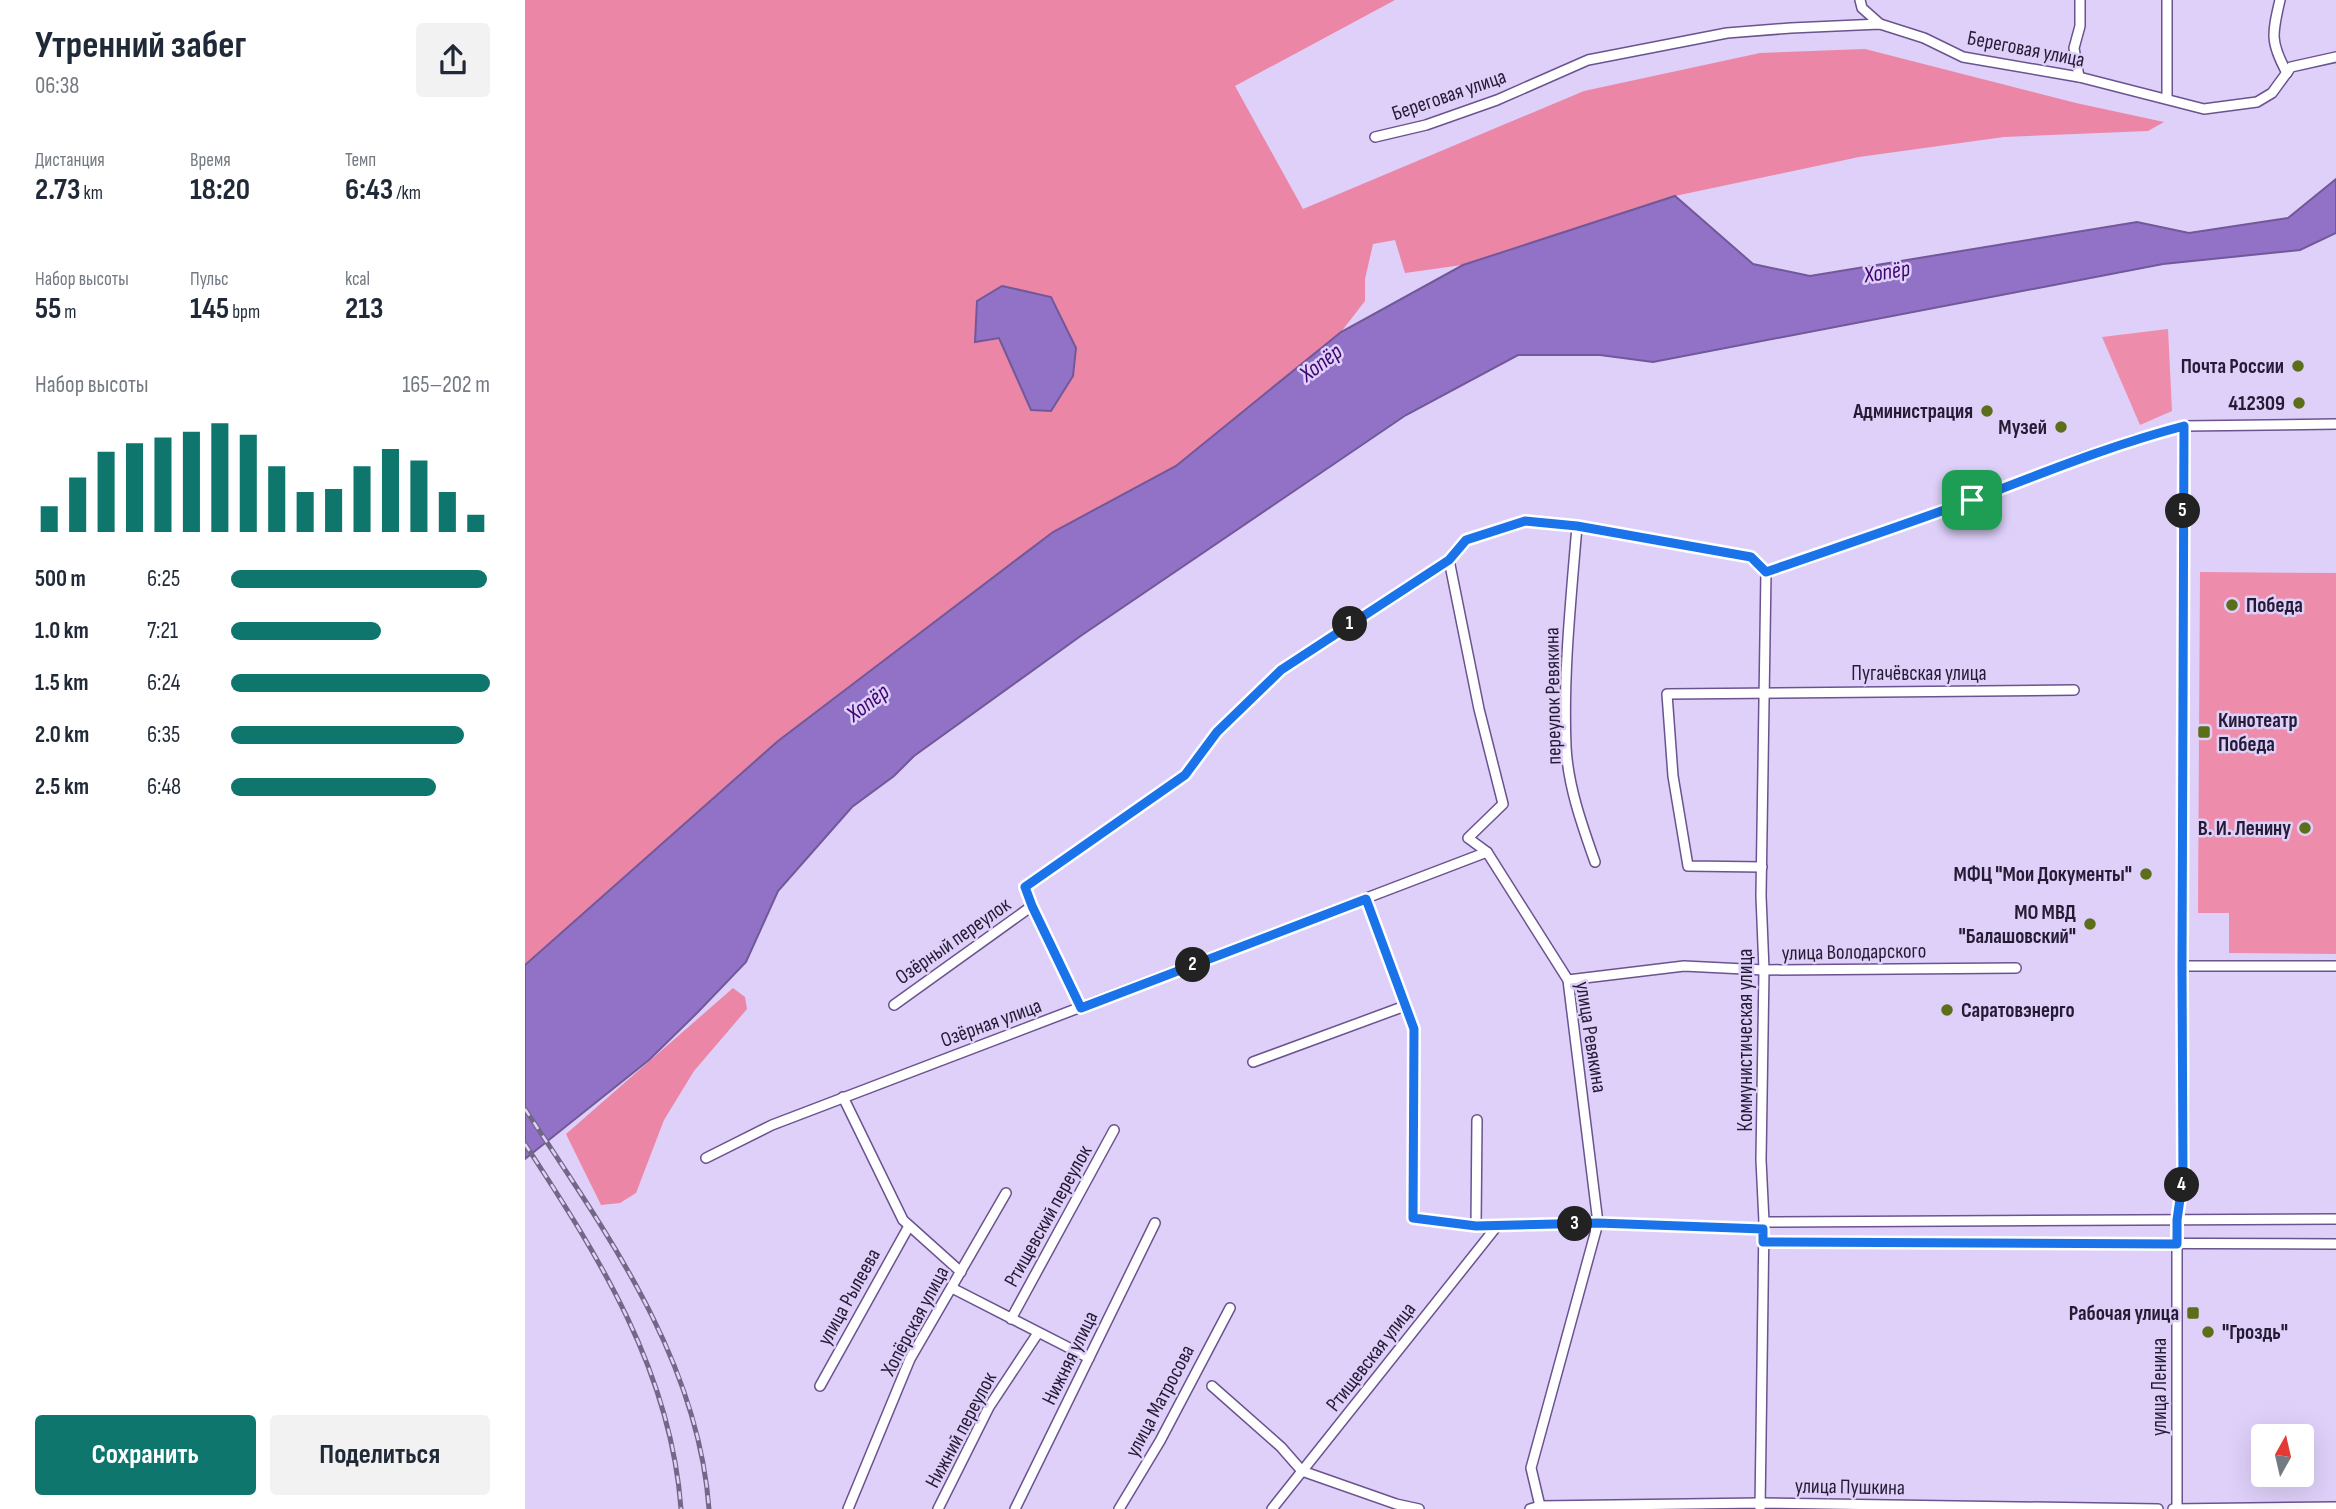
<!DOCTYPE html>
<html lang="ru">
<head>
<meta charset="utf-8">
<style>
  body { margin:0; font-family:"Sofia Sans Condensed",sans-serif; background:#f2f2f3; color:#1f2937; height:100vh; display:flex; flex-direction:column; font-size:26px; white-space:nowrap }
  * { box-sizing:border-box; margin:0 }
  p { font-size:23px; color:#747a83 }
  .icon { flex:none; width:38px; height:38px; fill:none; stroke:currentColor; stroke-width:2; stroke-linecap:round; stroke-linejoin:round }
  .map { position:relative; flex:1; overflow:hidden }
  .details { display:flex; flex-direction:column; background:#fff; width:525px }
  .details>* { flex:none }
  .needle { width:46px; rotate:8deg }
  .fabs { position:absolute; left:1726px; top:1424px; display:grid; gap:14px }
  .fabs a { display:grid; place-items:center; width:63px; height:63px; border-radius:7px; background:#fff; box-shadow:0 7px 28px #0002; font-size:35px }
  .pin { position:absolute; display:grid; place-items:center; width:60px; height:60px; color:#fff; margin:-30px; border-radius:14px; box-shadow:0 4px 10px #0006 }
  .km { position:absolute; width:35px; height:35px; margin:-18px; border-radius:50%; background:#222; color:#fff; font-size:19px; line-height:35px; text-align:center }
  .round { display:grid; place-items:center; flex:none; width:74px; height:74px; border-radius:7px; background:#f2f2f3 }
  .head { display:flex; align-items:center; justify-content:space-between; height:119px; padding:0 35px }
  h1 { font-size:38px; font-weight:700; line-height:52px }
  .metrics { display:grid; grid-template-columns:repeat(3,1fr); gap:10px; height:119px; padding:7px 35px }
  .metrics div { display:grid; align-content:center }
  .metrics b { font-size:30px; font-weight:700 }
  .metrics small { font-size:19px; font-weight:400 }
  .metrics p { font-size:19px }
  .chart { height:196px; padding:14px 35px }
  .chart p { display:flex; justify-content:space-between }
  .chart svg { width:100%; height:126px; margin-top:7px; stroke:#0f766e; stroke-width:6 }
  .cta { display:flex; gap:14px; margin-top:auto; padding:14px 35px }
  .cta a { flex:1; height:80px; border-radius:7px; background:#0f766e; color:#fff; font-size:28px; font-weight:700; line-height:80px; text-align:center }
  .cta a+a { background:#f2f2f3; color:#1f2937 }
  ul { padding:0 35px; list-style:none; font-size:23px }
  li { display:grid; grid-template-columns:112px 84px 1fr; align-items:center; height:52px }
  li i { height:18px; border-radius:9px; background:#0f766e }
  main { display:flex; flex:1; min-height:0 }
  .map>svg:first-child { display:block }
  .green { fill:#ee8cab }
  .forest { fill:#eb86a6; fill-rule:evenodd }
  .water { fill:#9272c6; stroke:#71589a; stroke-width:2 }
  .lines { fill:none; stroke-linecap:round; stroke-linejoin:round }
  .minor-casing { stroke:#6a538f; stroke-width:12 }
  .minor { stroke:#fff; stroke-width:9 }
  .rail-casing { stroke:#726786; stroke-width:5 }
  .rail { stroke:#ded0f9; stroke-width:2.5; stroke-dasharray:8; stroke-linecap:butt }
  .route-casing { stroke:#fff; stroke-width:14 }
  .route { stroke:#1a73e8; stroke-width:9 }
  .poi-dot { fill:#5d6e1b; stroke:#ded0f9; stroke-width:2.5 }
  .labels { text-anchor:middle; dominant-baseline:central; stroke-width:5; stroke-linejoin:round; paint-order:stroke }
  .street-label { font-size:21px; fill:#251b34; stroke:#ded0f9 }
  .poi-label { font-size:21px; font-weight:bold; fill:#251b34; stroke:#ded0f9; text-anchor:end }
  .water-label { font-size:23px; font-style:italic; fill:#3e036f; stroke:#ded0f9 }
</style>
</head>
<body>
<main>
<section class="details">
<div class="head"><div><h1>Утренний забег</h1><p>06:38</p></div><a class="round"><svg class="icon" aria-label="share" viewBox="0 0 24 24"><path d="M12 15V3M7 8l5-5 5 5M5 13v7h14v-7"/></svg></a></div>
<div class="metrics">
<div><p>Дистанция</p><b>2.73<small> km</small></b></div>
<div><p>Время</p><b>18:20</b></div>
<div><p>Темп</p><b>6:43<small> /km</small></b></div>
</div>
<div class="metrics">
<div><p>Набор высоты</p><b>55<small> m</small></b></div>
<div><p>Пульс</p><b>145<small> bpm</small></b></div>
<div><p>kcal</p><b>213</b></div>
</div>
<div class="chart"><p><span>Набор высоты</span>165–202 m</p>
<svg viewBox="0 0 160 44" preserveAspectRatio="none"><path d="M5 44V35M15 44V25M25 44V16M35 44V13M45 44V11M55 44V9M65 44V6M75 44V10M85 44V21M95 44V30M105 44V29M115 44V21M125 44V15M135 44V19M145 44V30M155 44V38"/></svg>
</div>
<ul>
<li><b>500 m</b>6:25<i style="width:99%"></i></li>
<li><b>1.0 km</b>7:21<i style="width:58%"></i></li>
<li><b>1.5 km</b>6:24<i style="width:100%"></i></li>
<li><b>2.0 km</b>6:35<i style="width:90%"></i></li>
<li><b>2.5 km</b>6:48<i style="width:79%"></i></li>
</ul>
<div class="cta"><a>Сохранить</a><a>Поделиться</a></div>
</section>
<div class="map">
<svg width="1811" height="1509" viewBox="0 0 1811 1509">
  <rect width="100%" height="100%" fill="#ded0f9"/>
  <g class="green">
    <polygon points="1643,329 1647,411 1615,425 1577,337"/>
    <polygon points="1675,572 1811,573 1811,954 1704,953 1704,913 1673,913"/>
  </g>
  <g class="forest">
    <path d="M0,0H870L710,86L778,209L1059,91L1235,53L1340,49L1551,103L1639,122L1623,131L1479,137L1334,157L1150,196L937,265L880,273L870,240L848,244L840,279V301L816,332L651,466L528,532L0,965ZM474,338L526,411L506,410Z"/>
    <polygon points="208,988 220,997 222,1009 169,1071 139,1120 111,1193 95,1203 76,1205 41,1134"/>
  </g>
  <g class="water">
    <polygon points="1811,179 1811,233 1775,250 1638,264 1128,362 1075,355 993,355 881,415 557,635 389,756 369,776 327,807 253,891 221,962 172,1013 124,1060 0,1159 0,965 253,741 528,532 651,466 816,332 938,265 1150,196 1228,264 1285,276 1612,222 1664,233 1763,218"/>
    <polygon points="477,286 526,297 551,348 548,376 526,411 506,410 474,338 450,342 452,301"/>
  </g>
  <g class="lines">
    <g class="minor-casing">
      <g id="minor">
        <polyline points="1335,0 1337,8 1355,24"/>
        <polyline points="1642,0 1642,98"/>
        <path d="M1755,0C1747,34 1745,42 1762,73"/>
        <polyline points="1554,77 1549,48 1555,26 1555,0"/>
        <polyline points="850,137 901,125 972,100 1063,60 1202,33 1266,28 1355,24 1399,38 1438,57 1554,77 1679,109 1732,102 1747,93 1766,67 1811,57"/>
        <path d="M1052,526C1046,599 1038,674 1041,747C1043,786 1057,825 1070,862"/>
        <polyline points="924,560 954,709 978,804 943,838 962,852 1043,980 1073,1223 1006,1468 1015,1506 1005,1509"/>
        <polyline points="1241,572 1447,500 1555,458 1611,439 1659,426 1811,424"/>
        <polyline points="1237,867 1163,866 1148,776 1142,694 1549,690"/>
        <polyline points="841,899 889,1029 888,1218 951,1226 972,1226"/>
        <polyline points="507,906 556,1008"/>
        <polyline points="1657,966 1811,966"/>
        <polyline points="1043,980 1159,966 1239,970 1491,968"/>
        <polyline points="369,1005 507,906 500,887 660,775 692,732 756,670 924,560 941,540 1000,521 1052,526 1225,557 1241,572"/>
        <polyline points="728,1062 880,1006"/>
        <polyline points="318,1097 378,1220 436,1272"/>
        <polyline points="181,1158 247,1125 962,852"/>
        <polyline points="1239,1222 1811,1219"/>
        <polyline points="951,1226 952,1120"/>
        <polyline points="1238,1242 1811,1244"/>
        <polyline points="427,1288 564,1358"/>
        <polyline points="486,1319 589,1130"/>
        <polyline points="295,1386 384,1226"/>
        <polyline points="687,1386 756,1447 777,1471 871,1504 894,1509"/>
        <polyline points="1015,1506 1235,1503 1633,1509"/>
        <polyline points="323,1509 385,1359 481,1193"/>
        <polyline points="413,1509 464,1407 513,1333"/>
        <polyline points="490,1509 630,1223"/>
        <polyline points="594,1509 635,1441 705,1308"/>
        <polyline points="747,1509 972,1226 1073,1223 1238,1229"/>
        <polyline points="1235,1509 1239,1222 1236,1160 1239,970 1236,896 1241,572"/>
        <polyline points="1648,1509 1811,1507"/>
        <polyline points="1652,1509 1652,1220 1659,1178 1657,966 1659,426"/>
      </g>
    </g>
    <use href="#minor" class="minor"/>
    <g class="rail-casing">
      <g id="rail">
        <path d="M0,1109C80,1231 173,1358 184,1509"/>
        <path d="M0,1144C74,1257 146,1371 156,1509"/>
      </g>
    </g>
    <use href="#rail" class="rail"/>
  </g>
  <g class="lines">
    <g class="route-casing">
      <path id="route" d="M1659,426L1657,967L1658,1178L1652,1220V1244L1238,1242V1229L1073,1223L951,1226L888,1218L889,1029L841,899L556,1008L507,906L500,887L660,775L692,732L756,670L924,560L941,540L1000,521L1052,526L1226,557L1241,572C1310,548 1379,525 1447,500C1518,473 1586,445 1659,426Z"/>
    </g>
    <use href="#route" class="route"/>
  </g>
  <g class="poi-dot">
    <circle cx="1773" cy="366" r="7"/>
    <circle cx="1774" cy="403" r="7"/>
    <circle cx="1462" cy="411" r="7"/>
    <circle cx="1536" cy="427" r="7"/>
    <circle cx="1707" cy="605" r="7"/>
    <rect x="1672" y="725" width="14" height="14" rx="3.5"/>
    <circle cx="1780" cy="828" r="7"/>
    <circle cx="1621" cy="874" r="7"/>
    <circle cx="1565" cy="924" r="7"/>
    <circle cx="1422" cy="1010" r="7"/>
    <rect x="1661" y="1306" width="14" height="14" rx="3.5"/>
    <circle cx="1683" cy="1332" r="7"/>
  </g>
  <g class="labels">
    <g class="street-label">
      <text transform="translate(1501 49) rotate(11)">Береговая улица</text>
      <text transform="translate(924 95) rotate(-19)">Береговая улица</text>
      <text x="1394" y="673">Пугачёвская улица</text>
      <text transform="translate(1028 696) rotate(-91)">переулок Ревякина</text>
      <text transform="translate(428 941) rotate(-35)">Озёрный переулок</text>
      <text transform="translate(1329 952) rotate(-1)">улица Володарского</text>
      <text transform="translate(466 1023) rotate(-20)">Озёрная улица</text>
      <text transform="translate(1066 1037) rotate(81)">улица Ревякина</text>
      <text transform="translate(1220 1040) rotate(-90)">Коммунистическая улица</text>
      <text transform="translate(523 1216) rotate(-61)">Ртищевский переулок</text>
      <text transform="translate(324 1297) rotate(-61)">улица Рылеева</text>
      <text transform="translate(390 1321) rotate(-62)">Хопёрская улица</text>
      <text transform="translate(846 1357) rotate(-52)">Ртищевская улица</text>
      <text transform="translate(545 1358) rotate(-64)">Нижняя улица</text>
      <text transform="translate(1634 1387) rotate(-90)">улица Ленина</text>
      <text transform="translate(635 1401) rotate(-62)">улица Матросова</text>
      <text transform="translate(436 1430) rotate(-62)">Нижний переулок</text>
      <text transform="translate(1325 1487) rotate(1)">улица Пушкина</text>
    </g>
    <g class="poi-label">
      <text x="1759" y="366">Почта России</text>
      <text x="1760" y="403">412309</text>
      <text x="1448" y="411">Администрация</text>
      <text x="1522" y="427">Музей</text>
      <text x="1721" y="605" text-anchor="start">Победа</text>
      <text x="1693" y="720" text-anchor="start">Кинотеатр<tspan x="1693" dy="24">Победа</tspan></text>
      <text x="1766" y="828">В. И. Ленину</text>
      <text x="1607" y="874">МФЦ "Мои Документы"</text>
      <text x="1551" y="912">МО МВД<tspan x="1551" dy="24">"Балашовский"</tspan></text>
      <text x="1436" y="1010" text-anchor="start">Саратовэнерго</text>
      <text x="1654" y="1313">Рабочая улица</text>
      <text x="1697" y="1332" text-anchor="start">"Гроздь"</text>
    </g>
    <g class="water-label">
      <text transform="translate(1362 272) rotate(-9)">Хопёр</text>
      <text transform="translate(796 363) rotate(-37)">Хопёр</text>
      <text transform="translate(343 703) rotate(-37)">Хопёр</text>
    </g>
  </g>
</svg>
<div class="fabs">
<a><svg class="needle" viewBox="-14 -14 28 28"><path d="M0-13l5 13h-10z" fill="#e53935"/><path d="M0 13l5-13h-10z" fill="#747a83"/></svg></a>
</div>
<div class="pin" style="left:1447px;top:500px;background:#1e9e55"><svg class="icon" aria-label="arrive" viewBox="0 0 24 24"><path d="M6 21V4h12l-3 4 3 4H6"/></svg></div>
<b class="km" style="left:825px;top:624px">1</b>
<b class="km" style="left:668px;top:965px">2</b>
<b class="km" style="left:1050px;top:1224px">3</b>
<b class="km" style="left:1657px;top:1185px">4</b>
<b class="km" style="left:1658px;top:511px">5</b>
</div>
</main>
</body>
</html>
